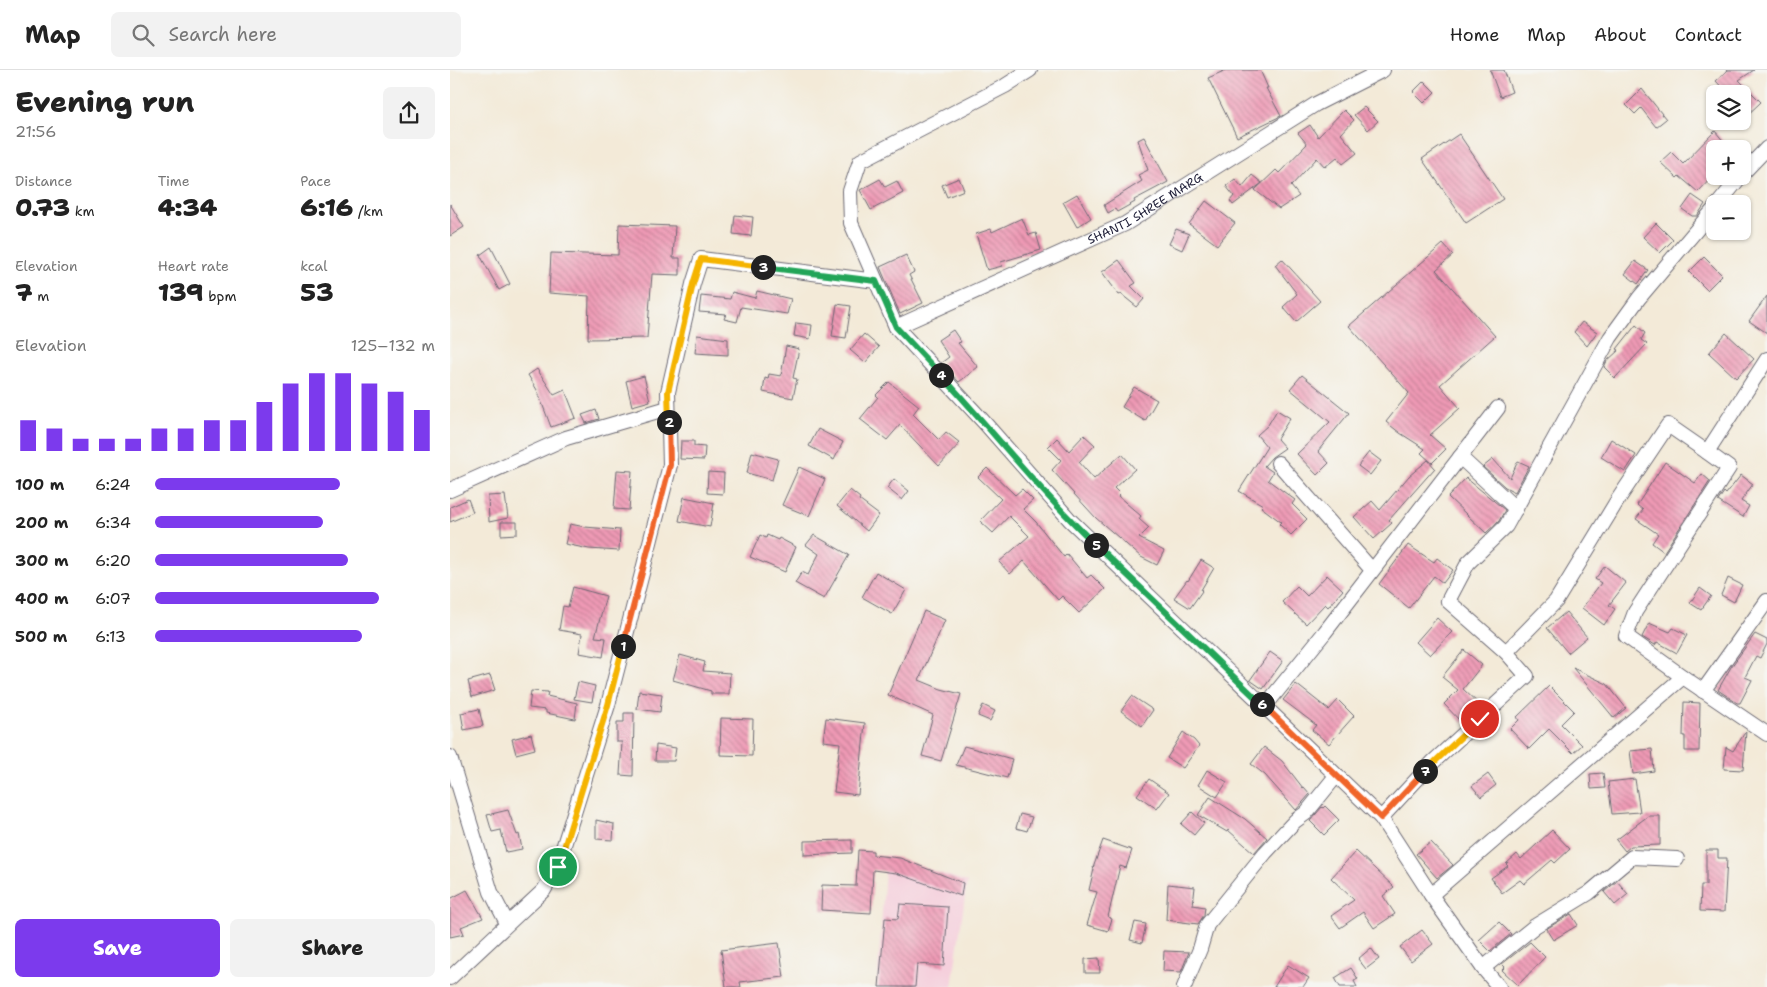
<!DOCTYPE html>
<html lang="en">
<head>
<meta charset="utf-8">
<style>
  body { margin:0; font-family:"Shantell Sans",sans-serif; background:#f2f2f2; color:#222; height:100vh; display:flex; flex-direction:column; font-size:19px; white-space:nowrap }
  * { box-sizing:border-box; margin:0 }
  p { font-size:16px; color:#767676 }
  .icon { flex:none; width:28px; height:28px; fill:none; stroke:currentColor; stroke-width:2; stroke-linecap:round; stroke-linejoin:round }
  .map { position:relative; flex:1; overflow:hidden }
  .details { display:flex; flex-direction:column; background:#fff; width:450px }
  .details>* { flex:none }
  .fabs { position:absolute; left:1256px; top:15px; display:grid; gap:10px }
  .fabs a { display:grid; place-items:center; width:45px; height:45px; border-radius:8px; background:#fff; box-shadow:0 1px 4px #0004; font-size:25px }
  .pin { position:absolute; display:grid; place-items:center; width:42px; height:42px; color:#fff; margin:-21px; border:2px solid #fff; border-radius:50%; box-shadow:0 1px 5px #0007 }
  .km { position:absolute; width:25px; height:25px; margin:-12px; border-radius:50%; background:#222; color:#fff; font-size:14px; line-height:25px; text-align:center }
  .round { display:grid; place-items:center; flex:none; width:52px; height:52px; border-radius:8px; background:#f2f2f2 }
  .summary { display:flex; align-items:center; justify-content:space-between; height:85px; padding:0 15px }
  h1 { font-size:28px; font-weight:800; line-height:38px }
  .figures { display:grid; grid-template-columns:repeat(3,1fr); gap:8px; height:85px; padding:5px 15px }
  .figures div { display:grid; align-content:center }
  .figures b { font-size:25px; font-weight:800 }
  .figures small { font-size:14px; font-weight:400 }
  .figures p { font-size:14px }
  .chart { height:140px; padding:10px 15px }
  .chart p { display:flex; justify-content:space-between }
  .chart svg { width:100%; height:90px; margin-top:5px; stroke:#7c3aed; stroke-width:6 }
  .button { display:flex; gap:10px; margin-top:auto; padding:10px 15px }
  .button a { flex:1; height:58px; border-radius:8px; background:#7c3aed; color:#fff; font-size:20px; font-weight:800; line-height:58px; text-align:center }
  .button a+a { background:#f2f2f2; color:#222 }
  ul { padding:0 15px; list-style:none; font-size:16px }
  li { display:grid; grid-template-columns:80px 60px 1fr; align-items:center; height:38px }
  li i { height:12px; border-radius:6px; background:#7c3aed }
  header { display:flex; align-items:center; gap:30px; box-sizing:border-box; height:70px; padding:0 25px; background:#fff; border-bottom:1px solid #e0e0e0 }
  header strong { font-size:24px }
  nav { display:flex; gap:28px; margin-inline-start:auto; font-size:18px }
  .search { width:350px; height:45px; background:#f2f2f2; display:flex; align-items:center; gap:12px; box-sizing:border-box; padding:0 18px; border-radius:8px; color:#767676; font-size:19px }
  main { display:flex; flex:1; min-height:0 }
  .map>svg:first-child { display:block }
  .built { fill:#f5cfdc }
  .building { fill:url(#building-back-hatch) }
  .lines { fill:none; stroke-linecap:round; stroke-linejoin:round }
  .street-casing { stroke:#6b6872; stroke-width:16 }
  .street { stroke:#fff; stroke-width:14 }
  .split-1-casing { stroke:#fff; stroke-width:10 }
  .split-2-casing { stroke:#fff; stroke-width:10 }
  .split-3-casing { stroke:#fff; stroke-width:10 }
  .split-4-casing { stroke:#fff; stroke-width:10 }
  .split-5-casing { stroke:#fff; stroke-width:10 }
  .split-6-casing { stroke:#fff; stroke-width:10 }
  .split-7-casing { stroke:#fff; stroke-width:10 }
  .split-8-casing { stroke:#fff; stroke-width:10 }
  .split-1 { stroke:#f5b400; stroke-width:6 }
  .split-2 { stroke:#f0652b; stroke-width:6 }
  .split-3 { stroke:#f5b400; stroke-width:6 }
  .split-4 { stroke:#22a559; stroke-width:6 }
  .split-5 { stroke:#22a559; stroke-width:6 }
  .split-6 { stroke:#22a559; stroke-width:6 }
  .split-7 { stroke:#f0652b; stroke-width:6 }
  .split-8 { stroke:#f5b400; stroke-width:6 }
  .labels { text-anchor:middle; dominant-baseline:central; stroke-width:4.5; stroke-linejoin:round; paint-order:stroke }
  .street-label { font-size:12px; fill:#22223b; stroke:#f6f6f2 }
</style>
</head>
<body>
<header>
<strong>Map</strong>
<div class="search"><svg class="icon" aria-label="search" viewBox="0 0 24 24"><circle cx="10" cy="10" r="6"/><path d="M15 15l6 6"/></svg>Search here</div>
<nav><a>Home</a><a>Map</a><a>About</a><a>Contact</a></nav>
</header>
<main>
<section class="details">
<div class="summary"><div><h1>Evening run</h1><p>21:56</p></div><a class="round"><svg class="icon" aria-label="share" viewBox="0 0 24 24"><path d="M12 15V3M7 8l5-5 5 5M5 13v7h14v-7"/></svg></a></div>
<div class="figures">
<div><p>Distance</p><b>0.73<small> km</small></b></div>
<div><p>Time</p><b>4:34</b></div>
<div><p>Pace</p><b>6:16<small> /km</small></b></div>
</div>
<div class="figures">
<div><p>Elevation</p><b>7<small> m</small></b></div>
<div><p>Heart rate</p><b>139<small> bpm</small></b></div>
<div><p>kcal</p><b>53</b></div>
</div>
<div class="chart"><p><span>Elevation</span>125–132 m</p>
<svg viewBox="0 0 160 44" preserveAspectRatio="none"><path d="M5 44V29M15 44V33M25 44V38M35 44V38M45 44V38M55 44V33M65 44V33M75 44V29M85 44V29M95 44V20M105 44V11M115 44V6M125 44V6M135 44V11M145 44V15M155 44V24"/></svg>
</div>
<ul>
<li><b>100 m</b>6:24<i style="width:66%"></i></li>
<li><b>200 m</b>6:34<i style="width:60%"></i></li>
<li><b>300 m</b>6:20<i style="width:69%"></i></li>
<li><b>400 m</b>6:07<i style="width:80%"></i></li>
<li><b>500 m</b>6:13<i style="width:74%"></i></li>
</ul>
<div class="button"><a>Save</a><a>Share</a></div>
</section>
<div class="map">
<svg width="1317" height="917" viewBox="0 0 1317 917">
  <defs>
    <pattern id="building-back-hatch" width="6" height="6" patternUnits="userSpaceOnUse" patternTransform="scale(1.25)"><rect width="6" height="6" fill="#ef9ab5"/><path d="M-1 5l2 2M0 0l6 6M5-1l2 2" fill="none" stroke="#c17d94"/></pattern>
  </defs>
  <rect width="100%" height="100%" fill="#f6f6f2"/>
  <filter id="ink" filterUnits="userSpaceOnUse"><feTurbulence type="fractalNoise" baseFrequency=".02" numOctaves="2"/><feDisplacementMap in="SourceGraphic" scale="10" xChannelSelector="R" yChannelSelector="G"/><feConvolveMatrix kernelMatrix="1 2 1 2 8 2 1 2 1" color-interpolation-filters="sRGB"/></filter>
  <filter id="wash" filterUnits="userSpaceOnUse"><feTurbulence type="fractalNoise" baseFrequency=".0096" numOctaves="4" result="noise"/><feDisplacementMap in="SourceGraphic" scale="20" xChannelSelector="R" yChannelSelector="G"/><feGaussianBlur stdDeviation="1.12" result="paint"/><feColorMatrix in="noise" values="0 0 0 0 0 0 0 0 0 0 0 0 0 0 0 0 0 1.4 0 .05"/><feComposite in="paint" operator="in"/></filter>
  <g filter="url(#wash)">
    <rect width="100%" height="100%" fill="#f3ead8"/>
    <polygon class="built" points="436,785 517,812 502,917 427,917"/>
    <g id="blocks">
      <g class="building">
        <polygon points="776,0 810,0 818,18 816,18 831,46 787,67 758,8"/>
        <polygon points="1040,0 1054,0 1062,22 1050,27"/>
        <polygon points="1278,0 1304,0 1289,10 1311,32 1292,50 1292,24 1278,24 1266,11"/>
        <polygon points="974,11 985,22 974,33 963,22"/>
        <polygon points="1192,19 1216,49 1206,57 1191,38 1185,44 1176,35"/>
        <polygon points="914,37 928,51 918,60 904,45"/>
        <polygon points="894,40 904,50 891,64 907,83 893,94 887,87 875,97 867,88 841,116 849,126 829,139 805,120 826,100 829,103 857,74 848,63 860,55 868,67"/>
        <polygon points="1265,61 1280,79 1265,79 1265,104 1248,122 1229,106 1227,108 1210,92 1221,82 1233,94"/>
        <polygon points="1009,64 1053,129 1016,153 972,89"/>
        <polygon points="694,67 718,112 684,130 685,132 667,142 665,139 658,143 654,135 692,111 688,105 698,100 688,70"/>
        <polygon points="802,105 812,113 783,135 780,131 784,126 776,116 785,109 792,117"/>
        <polygon points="509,108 514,120 497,127 492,115"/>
        <polygon points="430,109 435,117 447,111 453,123 421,140 410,120"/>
        <polygon points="627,124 641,148 627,157 613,132"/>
        <polygon points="1242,125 1255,134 1247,146 1242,146 1232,139"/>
        <polygon points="756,131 785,153 767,175 739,154"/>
        <polygon points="0,134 14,157 0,166"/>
        <polygon points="285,145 303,147 301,166 283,164"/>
        <polygon points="572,148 579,165 586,163 591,180 551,192 552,196 537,200 526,164 541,159 542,162"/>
        <polygon points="1206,153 1223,170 1210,183 1193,167"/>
        <polygon points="169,154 225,156 223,188 230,188 230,205 202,204 197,268 138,269 139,226 99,223 101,183 168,185"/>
        <polygon points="726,159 739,164 732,180 719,174"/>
        <polygon points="993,174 1003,185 986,200 1045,266 990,315 1010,338 980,365 996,379 982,393 971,383 975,379 950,363 936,352 959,323 899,256"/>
        <polygon points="41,177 60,214 49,220 30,185"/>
        <polygon points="456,185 464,202 459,205 473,233 450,244 430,197"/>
        <polygon points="1254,187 1272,205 1257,220 1239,202"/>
        <polygon points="832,189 870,231 846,252 833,237 847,224 825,195"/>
        <polygon points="669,190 686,213 681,216 694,229 687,237 671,224 669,225 652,202"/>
        <polygon points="1185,191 1198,200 1188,214 1175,204"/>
        <polygon points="307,221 341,229 337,244 291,237 287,252 274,249 276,244 249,242 251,226 280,229 282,222 305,228"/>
        <polygon points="1317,226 1317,263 1299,251"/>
        <polygon points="387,234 401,236 396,268 382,266"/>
        <polygon points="1132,252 1147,262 1137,276 1124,262"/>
        <polygon points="346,253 362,255 360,269 344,266"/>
        <polygon points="1186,255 1195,263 1191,270 1197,274 1165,308 1154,297 1157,291 1169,280 1167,279"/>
        <polygon points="503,260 511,272 508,273 528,297 509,312 491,293 499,287 488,270"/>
        <polygon points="1276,263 1304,289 1286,308 1259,283"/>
        <polygon points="414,264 429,277 415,293 400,280"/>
        <polygon points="247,265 278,269 278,285 245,283"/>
        <polygon points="336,276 349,279 343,308 347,309 343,328 313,322 315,308 318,309 319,304 331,306"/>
        <polygon points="87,299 104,325 115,320 126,348 101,357 87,320 78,305"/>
        <polygon points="852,305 899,343 868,381 879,393 867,405 847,384 880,352 840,319"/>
        <polygon points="194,306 200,331 182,336 176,311"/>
        <polygon points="439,312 469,336 463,344 489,370 496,362 510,373 489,396 450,355 437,370 410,349 428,327 426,325"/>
        <polygon points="684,317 707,330 695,351 672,337"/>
        <polygon points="146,340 149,349 136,353 132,345"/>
        <polygon points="827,340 840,348 827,369 835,378 822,387 814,396 823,402 818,410 845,430 842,434 857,449 841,465 829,454 831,452 811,437 813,435 789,421 817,377 807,365 818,355"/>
        <polygon points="368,359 393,372 384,390 359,376"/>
        <polygon points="634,365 645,375 629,392 644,409 672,384 685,399 664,418 670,424 668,426 691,446 689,449 699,458 689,468 714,481 707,495 691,487 646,448 602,400 611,390 598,377 607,368 619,381"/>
        <polygon points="1161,369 1186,385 1175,402 1151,387"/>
        <polygon points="231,371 244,371 244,376 255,377 254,390 230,389"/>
        <polygon points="302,382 328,389 322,410 297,403"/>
        <polygon points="919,382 931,391 920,405 908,396"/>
        <polygon points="1043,389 1060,408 1068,391 1079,396 1065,422 1055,417 1033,397"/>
        <polygon points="978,390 985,398 939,450 942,453 924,469 904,447 922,431 930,440 959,406"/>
        <polygon points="1215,392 1245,413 1252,404 1260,411 1214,482 1202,473 1208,464 1186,449 1193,440 1187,435"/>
        <polygon points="349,397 375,409 359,446 332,435"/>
        <polygon points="537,398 565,425 572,419 583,430 573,439 586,452 614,487 617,484 637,508 641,505 655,519 629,543 612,526 608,530 574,491 560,504 549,492 579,466 559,446 543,463 530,451 551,429 528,407"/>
        <polygon points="167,400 182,401 179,440 164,439"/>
        <polygon points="258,402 274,403 273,424 257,423"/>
        <polygon points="1291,405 1303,414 1291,431 1299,436 1293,447 1268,431 1274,422 1276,424"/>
        <polygon points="1016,408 1055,440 1049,451 1036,463 998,427"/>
        <polygon points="444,409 459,421 452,430 437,418"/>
        <polygon points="400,420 410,428 409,430 429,445 417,461 387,436"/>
        <polygon points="55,425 58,448 39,452 38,426"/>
        <polygon points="234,427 264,433 260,457 229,451"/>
        <polygon points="18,429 23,442 0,452 0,437"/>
        <polygon points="51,452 67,452 67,464 51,465"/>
        <polygon points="120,454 135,457 170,460 169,481 139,479 115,474"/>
        <polygon points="310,465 316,468 317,465 328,470 329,468 346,477 335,502 300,487"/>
        <polygon points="364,465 399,485 374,529 345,513 352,502 358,505 369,484 356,475"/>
        <polygon points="958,475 984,492 987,488 1003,500 993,513 984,506 959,538 929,514"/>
        <polygon points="751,490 764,498 751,520 752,521 740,538 724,528 737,510 738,511"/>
        <polygon points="1155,496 1176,513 1159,535 1165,539 1154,555 1132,538 1151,513 1145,509"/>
        <polygon points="426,502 456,520 442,544 412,527"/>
        <polygon points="877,505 893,520 878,537 875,534 856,554 832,532 847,516 857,526"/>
        <polygon points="1278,508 1292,515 1284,532 1271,525"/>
        <polygon points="123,517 156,526 145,567 156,568 153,587 129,583 132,564 109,560 113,536 118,537"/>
        <polygon points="1250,518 1261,526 1251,540 1240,533"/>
        <polygon points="474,541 495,550 469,610 491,619 511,624 491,691 472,686 483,645 438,625"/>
        <polygon points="1116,542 1137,567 1118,583 1097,558"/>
        <polygon points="987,548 1002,562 980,585 966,572"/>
        <polygon points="1199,553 1220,562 1223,558 1237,565 1227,583 1207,572 1205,575 1192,567"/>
        <polygon points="1305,564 1317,570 1317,574 1310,588 1306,586 1295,607 1302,610 1290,633 1287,633 1268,620 1281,597"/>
        <polygon points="1014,580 1032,595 1013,619 1031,636 1012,653 994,634 1008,620 992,607"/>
        <polygon points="820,582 833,591 813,619 800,610"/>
        <polygon points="230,585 255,592 253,601 280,603 279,624 261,624 261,621 223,610"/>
        <polygon points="1123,598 1157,614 1176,638 1164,648"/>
        <polygon points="40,605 45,620 22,627 18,611"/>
        <polygon points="128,612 145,616 142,632 124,629"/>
        <polygon points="846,614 879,640 888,630 904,646 879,674 862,660 866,655 833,630"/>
        <polygon points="1099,616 1124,641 1111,654 1132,675 1123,683 1099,659 1079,679 1060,659 1069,650 1067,647"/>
        <polygon points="81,621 98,622 97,626 127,633 125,649 96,643 96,640 79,638"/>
        <polygon points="189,621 212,624 210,642 187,639"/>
        <polygon points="682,626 703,640 692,656 671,641"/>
        <polygon points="1234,632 1250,633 1249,681 1235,681 1235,666 1233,666"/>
        <polygon points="533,635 545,641 540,651 528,646"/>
        <polygon points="29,639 33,656 14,660 11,643"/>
        <polygon points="174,643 184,643 183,706 170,705 172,672 167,672 167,652 174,652"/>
        <polygon points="271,648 303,649 302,686 270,685"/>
        <polygon points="376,648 415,653 408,725 384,722 390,673 373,671"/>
        <polygon points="1296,661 1293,700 1274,699 1276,677 1283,681"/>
        <polygon points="733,662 744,670 749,676 733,698 717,688"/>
        <polygon points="81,664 85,679 66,684 62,669"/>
        <polygon points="206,675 226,678 224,691 205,691"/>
        <polygon points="514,676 562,689 557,708 506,695"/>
        <polygon points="814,677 832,691 853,718 854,717 860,724 846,740 815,705 801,694"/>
        <polygon points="1202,679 1204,701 1183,704 1180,681"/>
        <polygon points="757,700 777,712 767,727 748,715"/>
        <polygon points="1153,703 1155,718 1141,719 1140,704"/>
        <polygon points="1038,704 1046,715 1031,727 1022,716"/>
        <polygon points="699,709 719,723 707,739 687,725"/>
        <polygon points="1185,709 1190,742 1162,744 1158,712"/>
        <polygon points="760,727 795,749 817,768 804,783 778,760 777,762 748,745"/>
        <polygon points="875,736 889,750 874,765 860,751 872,737 873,738"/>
        <polygon points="58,740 67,765 69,764 72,779 56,782 51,760 42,762 37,745"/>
        <polygon points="742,742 754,753 744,765 731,754"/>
        <polygon points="570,744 582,747 577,761 566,758"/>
        <polygon points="1198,746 1210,746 1210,775 1181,776 1175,781 1166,770"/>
        <polygon points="146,750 164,754 163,770 146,769"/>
        <polygon points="1102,760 1120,779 1105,793 1102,790 1074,814 1070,810 1052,823 1041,808 1058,796 1056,794 1067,784 1071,789"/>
        <polygon points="402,770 402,783 354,785 354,771"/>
        <polygon points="653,770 682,780 676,798 670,796 658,847 662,849 658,861 637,855 647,822 639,820 644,799 643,798"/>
        <polygon points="981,772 1003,795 987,808 966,784"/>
        <polygon points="408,780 423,781 423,785 450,788 513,813 511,826 446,803 423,800 421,843 371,840 372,815 406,816"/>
        <polygon points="1256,780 1268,780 1268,788 1277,788 1274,842 1250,841 1251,815 1256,815"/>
        <polygon points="906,781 944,817 933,826 945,844 924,858 913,842 890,858 881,846 904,830 881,808"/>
        <polygon points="1167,811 1178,824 1165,835 1154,822"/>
        <polygon points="718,814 745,817 743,835 755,837 754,845 748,854 716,850"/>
        <polygon points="17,820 33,848 11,857 14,864 0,867 0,829"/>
        <polygon points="450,834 498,837 494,896 467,894 465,917 429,917 435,848 448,849"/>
        <polygon points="1121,844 1128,855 1103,870 1096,859"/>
        <polygon points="685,852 696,854 692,873 680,870"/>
        <polygon points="1049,852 1061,864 1040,881 1029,870"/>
        <polygon points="972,860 983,874 961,891 950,877"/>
        <polygon points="1080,872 1095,887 1068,915 1052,900 1055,897 1052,894"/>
        <polygon points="329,873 334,907 290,912 291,917 276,917 271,880"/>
        <polygon points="921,878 929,889 916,899 908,889"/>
        <polygon points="714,881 739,882 731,902 713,901"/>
        <polygon points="649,888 650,903 635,903 635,889"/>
        <polygon points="838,895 859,908 853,917 824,917"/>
        <polygon points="901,898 908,909 904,911 907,917 890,917 885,908"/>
      </g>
    </g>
  </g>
  <g filter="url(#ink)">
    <use href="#blocks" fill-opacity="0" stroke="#6b6872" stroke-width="1"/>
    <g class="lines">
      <g class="street-casing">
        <g id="street">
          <polyline points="580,0 555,16 410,91 400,121 401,153 446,257 533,351 620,450 931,748 981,825 1033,898 1049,917"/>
          <polyline points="1292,104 1317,78"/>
          <polyline points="1268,134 1291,106"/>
          <path id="s1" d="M446,257L675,154L866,34L933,0"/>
          <polyline points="1257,382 1279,398 1185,542 1176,566 1233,607 1317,664"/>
          <polyline points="1010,387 1066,439"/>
          <polyline points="828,393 922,500"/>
          <polyline points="0,420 116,368 218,338"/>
          <polyline points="1056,582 1106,531 1167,431 1218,355 1257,382 1317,289"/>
          <polyline points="1253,621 1317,531"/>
          <polyline points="815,636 875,562 1048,338"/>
          <polyline points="0,687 41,822 57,853"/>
          <polyline points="931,748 983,692 1077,606 1056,582 998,531 1018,493 1056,456 1160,268 1189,228 1265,138"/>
          <polyline points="981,825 1233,607"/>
          <polyline points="1033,898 1085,856 1139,823 1182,787 1227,789"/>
          <polyline points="0,908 94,820 107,797 158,635 220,395 218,322 243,214 251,189 426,211"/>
          <polyline points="734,917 750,879 757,855 815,783 845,751 856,743 886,706"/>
        </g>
      </g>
      <use href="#street" class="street"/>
    </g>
  </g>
  <g class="lines" filter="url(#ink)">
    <g class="split-1-casing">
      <polyline id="split-1" points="108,797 158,635 173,576"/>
    </g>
    <g class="split-2-casing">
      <polyline id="split-2" points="173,576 220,395 219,352"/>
    </g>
    <g class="split-3-casing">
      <polyline id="split-3" points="219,352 218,322 243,214 251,189 313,197"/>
    </g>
    <g class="split-4-casing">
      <polyline id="split-4" points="313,197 426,211 446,257 491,305"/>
    </g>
    <g class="split-5-casing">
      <path id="split-5" d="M491,305C543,361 590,422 646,475"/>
    </g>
    <g class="split-6-casing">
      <polyline id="split-6" points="646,475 812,634"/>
    </g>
    <g class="split-7-casing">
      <polyline id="split-7" points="812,634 931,748 975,701"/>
    </g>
    <g class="split-8-casing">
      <polyline id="split-8" points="975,701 1030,649"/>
    </g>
    <use href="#split-1" class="split-1"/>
    <use href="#split-2" class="split-2"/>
    <use href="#split-3" class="split-3"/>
    <use href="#split-4" class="split-4"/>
    <use href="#split-5" class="split-5"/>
    <use href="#split-6" class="split-6"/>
    <use href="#split-7" class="split-7"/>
    <use href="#split-8" class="split-8"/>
  </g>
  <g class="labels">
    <g class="street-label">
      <text stroke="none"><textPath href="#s1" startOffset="276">SHANTI SHREE MARG</textPath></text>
    </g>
  </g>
</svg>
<div class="fabs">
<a><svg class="icon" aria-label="layers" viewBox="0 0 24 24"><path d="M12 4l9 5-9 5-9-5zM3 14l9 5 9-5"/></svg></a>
<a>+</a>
<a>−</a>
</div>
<div class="pin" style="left:108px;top:797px;background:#1e9e55"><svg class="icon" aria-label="arrive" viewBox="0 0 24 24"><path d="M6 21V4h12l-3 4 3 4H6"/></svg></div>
<div class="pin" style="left:1030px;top:649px;background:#d93025"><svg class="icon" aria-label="check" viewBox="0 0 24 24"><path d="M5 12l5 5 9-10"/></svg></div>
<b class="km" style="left:173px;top:576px">1</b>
<b class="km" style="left:219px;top:352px">2</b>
<b class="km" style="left:313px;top:197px">3</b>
<b class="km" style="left:491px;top:305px">4</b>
<b class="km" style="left:646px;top:475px">5</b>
<b class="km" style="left:812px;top:634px">6</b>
<b class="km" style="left:975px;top:701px">7</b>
</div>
</main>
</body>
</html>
